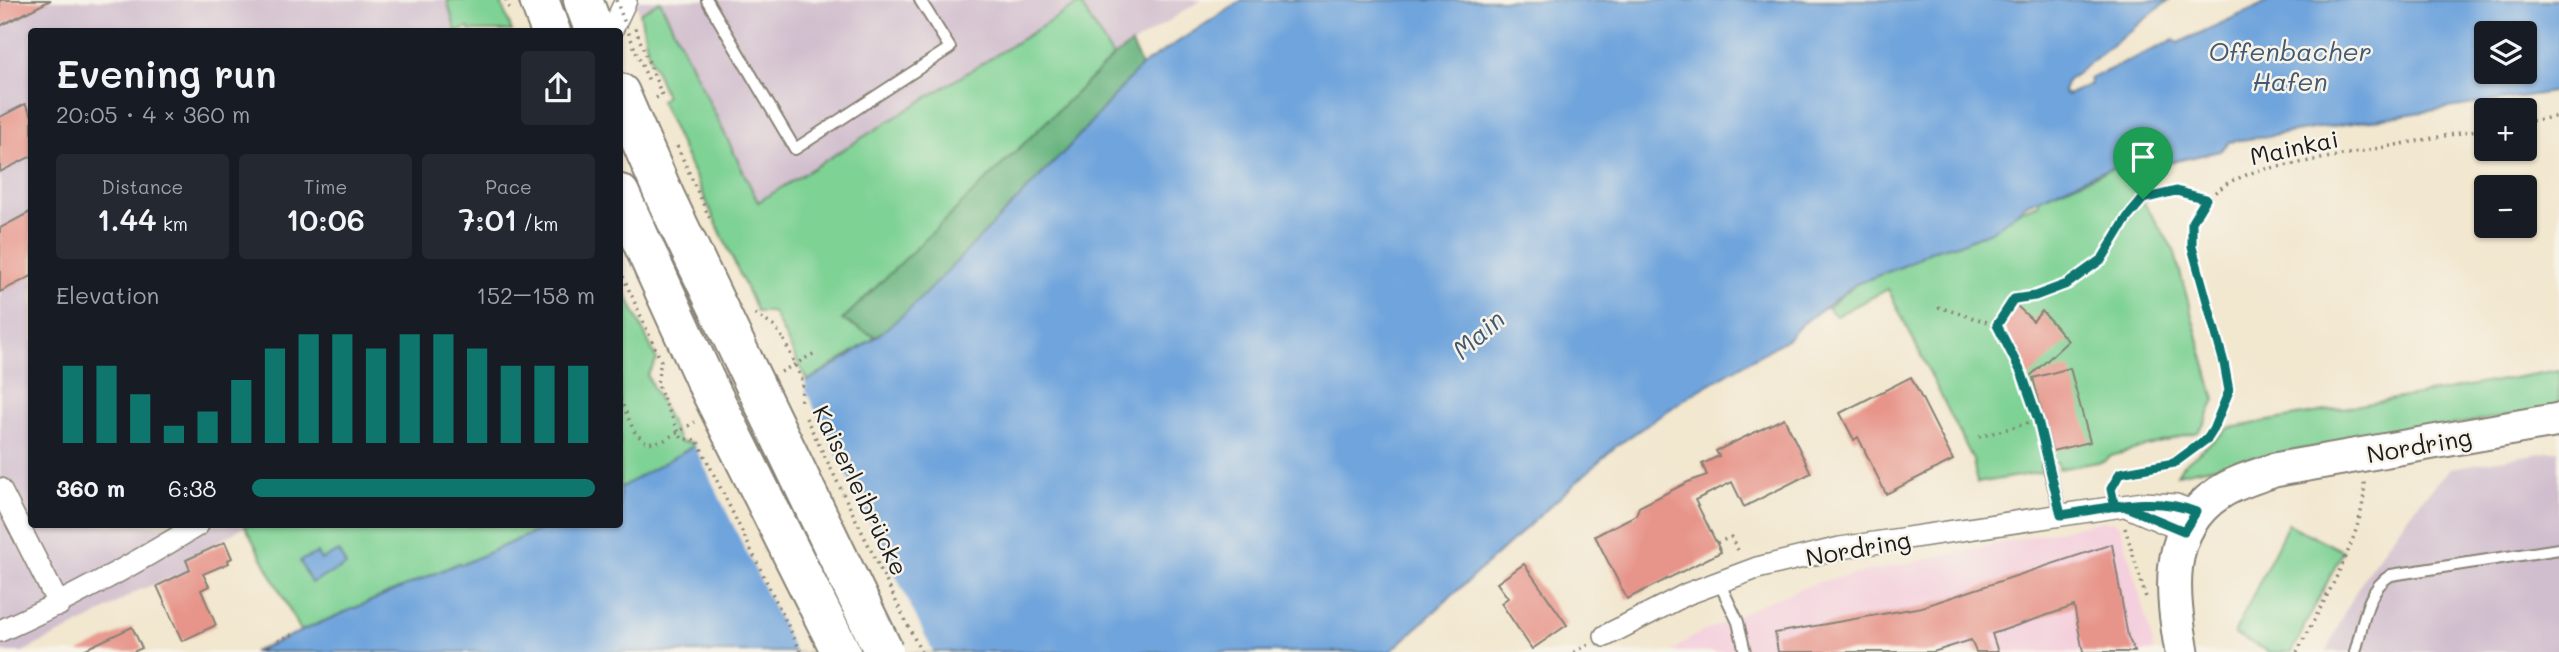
<!DOCTYPE html>
<html lang="en">
<head>
<meta charset="utf-8">
<style>
  body { margin:0; font-family:Mali,sans-serif; background:#242831; color:#f1f3f6; height:100vh; display:flex; flex-direction:column; font-size:26px; white-space:nowrap }
  * { box-sizing:border-box; margin:0 }
  p { font-size:23px; color:#9ea1a6 }
  .icon { flex:none; width:38px; height:38px; fill:none; stroke:currentColor; stroke-width:2; stroke-linecap:round; stroke-linejoin:round }
  .map { position:relative; flex:1; overflow:hidden }
  .panel { position:absolute; left:28px; top:28px; width:595px; height:500px; display:flex; flex-direction:column; background:#171b24; border-radius:7px; box-shadow:0 2px 5px #0004 }
  .panel>* { flex:none }
  .tools { position:absolute; left:2474px; top:21px; display:grid; gap:14px }
  .tools a { display:grid; place-items:center; width:63px; height:63px; border-radius:7px; background:#171b24; box-shadow:0 2px 5px #0004; font-size:35px }
  .pin { position:absolute; display:grid; place-items:center; width:60px; height:60px; color:#fff; margin:-72px -30px; border-radius:50% 50% 50% 0; rotate:-45deg; box-shadow:0 0 7px #0007 }
  .pin .icon { rotate:45deg }
  .round { display:grid; place-items:center; flex:none; width:74px; height:74px; border-radius:7px; background:#242831 }
  .headline { display:flex; align-items:center; justify-content:space-between; height:119px; padding:0 28px }
  h1 { font-size:38px; font-weight:600; line-height:52px }
  .figures { display:grid; grid-template-columns:repeat(3,1fr); gap:10px; height:119px; padding:7px 28px }
  .figures div { display:grid; align-content:center; border-radius:7px; background:#242831; text-align:center }
  .figures b { font-size:30px; font-weight:600 }
  .figures small { font-size:19px; font-weight:400 }
  .figures p { font-size:19px }
  .chart { height:196px; padding:14px 28px }
  .chart p { display:flex; justify-content:space-between }
  .chart svg { width:100%; height:126px; margin-top:7px; stroke:#0f766e; stroke-width:6 }
  ul { padding:0 28px; list-style:none; font-size:23px }
  li { display:grid; grid-template-columns:112px 84px 1fr; align-items:center; height:52px }
  li i { height:18px; border-radius:9px; background:#0f766e }
  .map>svg:first-child { display:block }
  .built { fill:#f4cfdd }
  .industrial { fill:#d0bdcd }
  .green { fill:#7ed294; stroke:#4d7758; stroke-width:2 }
  .forest { fill:#66b47e; stroke:#41684d; stroke-width:2 }
  .water { fill:#6fa4dc; stroke:#46607c; stroke-width:2; fill-rule:evenodd }
  .pier { fill:#f2e7cf }
  .building { fill:#e7948a }
  .lines { fill:none; stroke-linecap:round; stroke-linejoin:round }
  .service-casing { stroke:#878276; stroke-width:14 }
  .minor-casing { stroke:#878276; stroke-width:24 }
  .primary-casing { stroke:#878276; stroke-width:37 }
  .motorway-casing { stroke:#878276; stroke-width:42 }
  .path { stroke:#878276; stroke-width:3.5; stroke-dasharray:2 5; stroke-linecap:butt }
  .service { stroke:#fff; stroke-width:10 }
  .minor { stroke:#fff; stroke-width:21 }
  .primary { stroke:#fff; stroke-width:33 }
  .motorway { stroke:#fff; stroke-width:38 }
  .motorway-bridge-casing { stroke:#878276; stroke-width:42; stroke-linecap:butt }
  .path-bridge { stroke:#878276; stroke-width:3.5; stroke-dasharray:2 5; stroke-linecap:butt }
  .motorway-bridge { stroke:#fff; stroke-width:38 }
  .route-casing { stroke:#fff; stroke-width:14 }
  .route { stroke:#0f766e; stroke-width:9 }
  .labels { text-anchor:middle; dominant-baseline:central; stroke-width:5; stroke-linejoin:round; paint-order:stroke }
  .street-label { font-size:24px; fill:#1c1c1c; stroke:#f7f3e8 }
  .water-label { font-size:26px; font-style:italic; fill:#415972; stroke:#f7f3e8 }
</style>
</head>
<body>
<div class="map">
<svg width="2559" height="652" viewBox="0 0 2559 652">
  <rect width="100%" height="100%" fill="#f7f3e8"/>
  <filter id="ink" filterUnits="userSpaceOnUse"><feTurbulence type="fractalNoise" baseFrequency=".0143" numOctaves="2"/><feDisplacementMap in="SourceGraphic" scale="14" xChannelSelector="R" yChannelSelector="G"/><feConvolveMatrix kernelMatrix="1 2 1 2 8 2 1 2 1" color-interpolation-filters="sRGB"/></filter>
  <filter id="wash" filterUnits="userSpaceOnUse"><feTurbulence type="fractalNoise" baseFrequency=".00686" numOctaves="4" result="noise"/><feDisplacementMap in="SourceGraphic" scale="28" xChannelSelector="R" yChannelSelector="G"/><feGaussianBlur stdDeviation="1.57" result="paint"/><feColorMatrix in="noise" values="0 0 0 0 0 0 0 0 0 0 0 0 0 0 0 0 0 1.4 0 .05"/><feComposite in="paint" operator="in"/></filter>
  <g filter="url(#wash)">
    <rect width="100%" height="100%" fill="#f2e7cf"/>
    <polygon class="built" points="2103,521 2115,522 2121,527 2155,652 1671,652 1694,636 1771,600 1819,582"/>
    <g class="industrial">
      <polygon points="0,0 447,0 457,31 32,32 32,525 247,525 186,560 190,570 137,591 92,618 22,652 0,652"/>
      <polygon points="634,0 1201,0 1113,57 1080,4 758,202 660,2 640,13"/>
      <polygon points="2559,450 2559,652 2327,652 2346,609 2368,571 2415,507 2451,468"/>
    </g>
    <g class="green">
      <polygon points="447,0 500,0 512,31 470,31 469,28 456,31"/>
      <polygon points="660,1 758,202 1080,3 1113,57 843,320 876,337 807,381 774,314 771,312 757,312 660,100 666,96 648,52 640,13"/>
      <polygon points="2123,164 2132,184 2174,250 2215,400 2205,423 2198,432 2111,456 2104,461 2058,469 2057,463 2042,466 2043,472 1977,483 1973,460 1888,289 1836,316 1827,308 1856,284 1908,264 1930,251 1965,242 1995,229 2017,212 2039,204 2038,199"/>
      <polygon points="620,281 657,360 647,375 680,442 694,443 696,445 620,488"/>
      <polygon points="2559,370 2559,407 2260,457 2177,474 2182,466 2229,428"/>
      <polygon points="2288,524 2343,551 2292,652 2270,652 2234,634"/>
      <polygon points="247,525 550,525 460,566 459,563 301,631 245,526"/>
    </g>
    <polygon class="forest" points="1132,44 1141,66 1067,149 909,310 876,337 842,320 1113,57"/>
    <g class="water">
      <path d="M1242,0H2169L2067,81L2063,91L2067,95L2091,84L2089,79L2174,40L2178,43L2272,0H2559V91L2229,142L2220,151L2127,172L2123,164L2094,174L2027,204L1995,229L1965,242L1930,251L1908,264L1856,284L1801,325L1789,338L1689,396L1615,447L1390,652H253L459,563L461,565L550,525H620V488L840,362L876,337L909,310L1067,149L1141,66ZM2487,33H2525V72H2487Z"/>
      <polygon points="339,551 346,566 311,583 300,561 317,553 321,560"/>
    </g>
    <polygon class="pier" points="805,378 806,391 933,652 795,652 693,443"/>
    <g id="blocks">
      <g class="building">
        <polygon points="0,0 51,0 0,26"/>
        <polygon points="25,104 32,116 32,156 0,172 0,117"/>
        <polygon points="32,211 32,276 0,292 0,228"/>
        <polygon points="2016,305 2033,321 2042,311 2068,341 2027,379 2017,352 2001,325"/>
        <polygon points="2070,368 2090,442 2052,451 2033,378"/>
        <polygon points="1911,377 1953,460 1886,494 1858,437 1854,440 1840,413"/>
        <polygon points="1784,418 1811,473 1744,507 1732,482 1695,500 1721,552 1627,599 1595,536 1636,515 1639,507 1688,482 1707,475 1702,464 1719,456 1716,451"/>
        <polygon points="225,542 232,558 228,560 229,563 203,574 209,586 201,590 216,625 182,641 157,586 190,570 186,560"/>
        <polygon points="2112,544 2128,637 2135,652 2083,652 2074,606 1992,634 1998,652 1976,652 1971,640 1933,652 1778,652 1775,633 1922,607"/>
        <polygon points="1524,564 1567,625 1532,649 1501,603 1508,598 1497,583"/>
        <polygon points="132,627 142,648 133,652 79,652"/>
      </g>
    </g>
  </g>
  <g filter="url(#ink)">
    <use href="#blocks" fill-opacity="0" stroke="#878276" stroke-width="2"/>
    <g class="lines">
      <g class="service-casing">
        <g id="service">
          <polyline points="707,0 795,149 950,48 920,0"/>
          <polyline points="2048,464 2061,515"/>
          <polyline points="1719,582 1738,622 1745,652"/>
          <path d="M2355,652C2363,626 2366,589 2391,575L2559,549"/>
        </g>
      </g>
      <g class="minor-casing">
        <g id="minor">
          <polyline points="611,32 626,0"/>
          <polyline points="0,489 59,605"/>
          <polyline points="2130,508 2184,531"/>
          <path d="M0,631C69,600 133,565 198,525"/>
          <polyline points="1605,636 1687,594 1757,568 1840,548 2143,503 2176,505 2195,512"/>
        </g>
      </g>
      <g class="primary-casing">
        <path id="primary" d="M2182,652C2172,595 2163,530 2219,493C2235,482 2255,477 2274,470L2559,420"/>
      </g>
      <g class="motorway-casing">
        <g id="motorway">
          <polyline points="539,0 551,32"/>
          <polyline points="583,0 595,32"/>
          <polyline points="620,93 665,197 743,360"/>
          <polyline points="620,194 704,378"/>
        </g>
      </g>
      <g class="path">
        <polyline points="506,0 510,11"/>
        <polyline points="635,28 662,95 656,98"/>
        <polyline points="636,52 649,81"/>
        <polyline points="2525,122 2559,116"/>
        <polyline points="677,146 710,219"/>
        <polyline points="620,270 661,361 657,383 663,398"/>
        <polyline points="1938,307 1997,325 2022,374 2045,449"/>
        <polyline points="755,314 775,327 784,340"/>
        <polyline points="1997,325 2014,299 2035,296 2068,284 2102,259 2127,218 2143,199 2176,191 2206,199"/>
        <polyline points="781,372 815,353"/>
        <polyline points="620,399 635,433 647,443 663,441 695,422"/>
        <polyline points="1979,437 2038,420"/>
        <polyline points="2111,488 2120,473 2174,463 2208,438 2213,430 2229,391 2224,363 2192,247 2192,222 2206,199 2229,182 2256,171 2487,128"/>
        <polyline points="2125,528 2147,601"/>
        <polyline points="1717,543 1731,537 1740,554"/>
        <polyline points="278,641 296,633"/>
        <polyline points="1574,652 1588,645"/>
        <path d="M2297,652C2320,607 2367,532 2364,482"/>
      </g>
      <use href="#service" class="service"/>
      <use href="#minor" class="minor"/>
      <use href="#primary" class="primary"/>
      <use href="#motorway" class="motorway"/>
      <g class="motorway-bridge-casing">
        <g id="motorway-bridge">
          <polyline points="743,360 884,652"/>
          <polyline points="704,378 841,652"/>
        </g>
      </g>
      <g class="path-bridge">
        <polyline points="616,0 636,52"/>
        <polyline points="784,340 803,382 800,405"/>
        <polyline points="663,398 682,439 697,440 801,652"/>
        <polyline points="806,418 921,652"/>
      </g>
      <use href="#motorway-bridge" class="motorway-bridge"/>
    </g>
  </g>
  <g class="lines" filter="url(#ink)">
    <g class="route-casing">
      <path id="route" d="M2143,199L2127,218L2102,259L2067,284L2035,296L2014,299L1997,325L2022,374L2038,420L2061,515C2105,509 2153,494 2196,512L2184,531L2124,506L2115,507L2111,489L2120,473L2174,463L2208,438L2213,430L2229,391L2224,363L2192,247V222L2206,199L2176,191L2143,199"/>
    </g>
    <use href="#route" class="route"/>
  </g>
  <g class="labels">
    <g class="street-label">
      <text transform="translate(2294 147) rotate(-12)">Mainkai</text>
      <text transform="translate(2419 445) rotate(-10)">Nordring</text>
      <text transform="translate(861 490) rotate(64)">Kaiserleibrücke</text>
      <text transform="translate(1858 548) rotate(-10)">Nordring</text>
    </g>
    <g class="water-label">
      <text x="2290" y="51">Offenbacher<tspan x="2290" dy="30">Hafen</tspan></text>
      <text transform="translate(1478 334) rotate(-41)">Main</text>
    </g>
  </g>
</svg>
<div class="tools">
<a><svg class="icon" aria-label="layers" viewBox="0 0 24 24"><path d="M12 4l9 5-9 5-9-5zM3 14l9 5 9-5"/></svg></a>
<a>+</a>
<a>−</a>
</div>
<div class="pin" style="left:2143px;top:199px;background:#1e9e55"><svg class="icon" aria-label="arrive" viewBox="0 0 24 24"><path d="M6 21V4h12l-3 4 3 4H6"/></svg></div>
<section class="panel">
<div class="headline"><div><h1>Evening run</h1><p>20:05 · 4 × 360 m</p></div><a class="round"><svg class="icon" aria-label="share" viewBox="0 0 24 24"><path d="M12 15V3M7 8l5-5 5 5M5 13v7h14v-7"/></svg></a></div>
<div class="figures">
<div><p>Distance</p><b>1.44<small> km</small></b></div>
<div><p>Time</p><b>10:06</b></div>
<div><p>Pace</p><b>7:01<small> /km</small></b></div>
</div>
<div class="chart"><p><span>Elevation</span>152–158 m</p>
<svg viewBox="0 0 160 44" preserveAspectRatio="none"><path d="M5 44V17M15 44V17M25 44V27M35 44V38M45 44V33M55 44V22M65 44V11M75 44V6M85 44V6M95 44V11M105 44V6M115 44V6M125 44V11M135 44V17M145 44V17M155 44V17"/></svg>
</div>
<ul>
<li><b>360 m</b>6:38<i style="width:100%"></i></li>
</ul>
</section>
</div>
</body>
</html>
